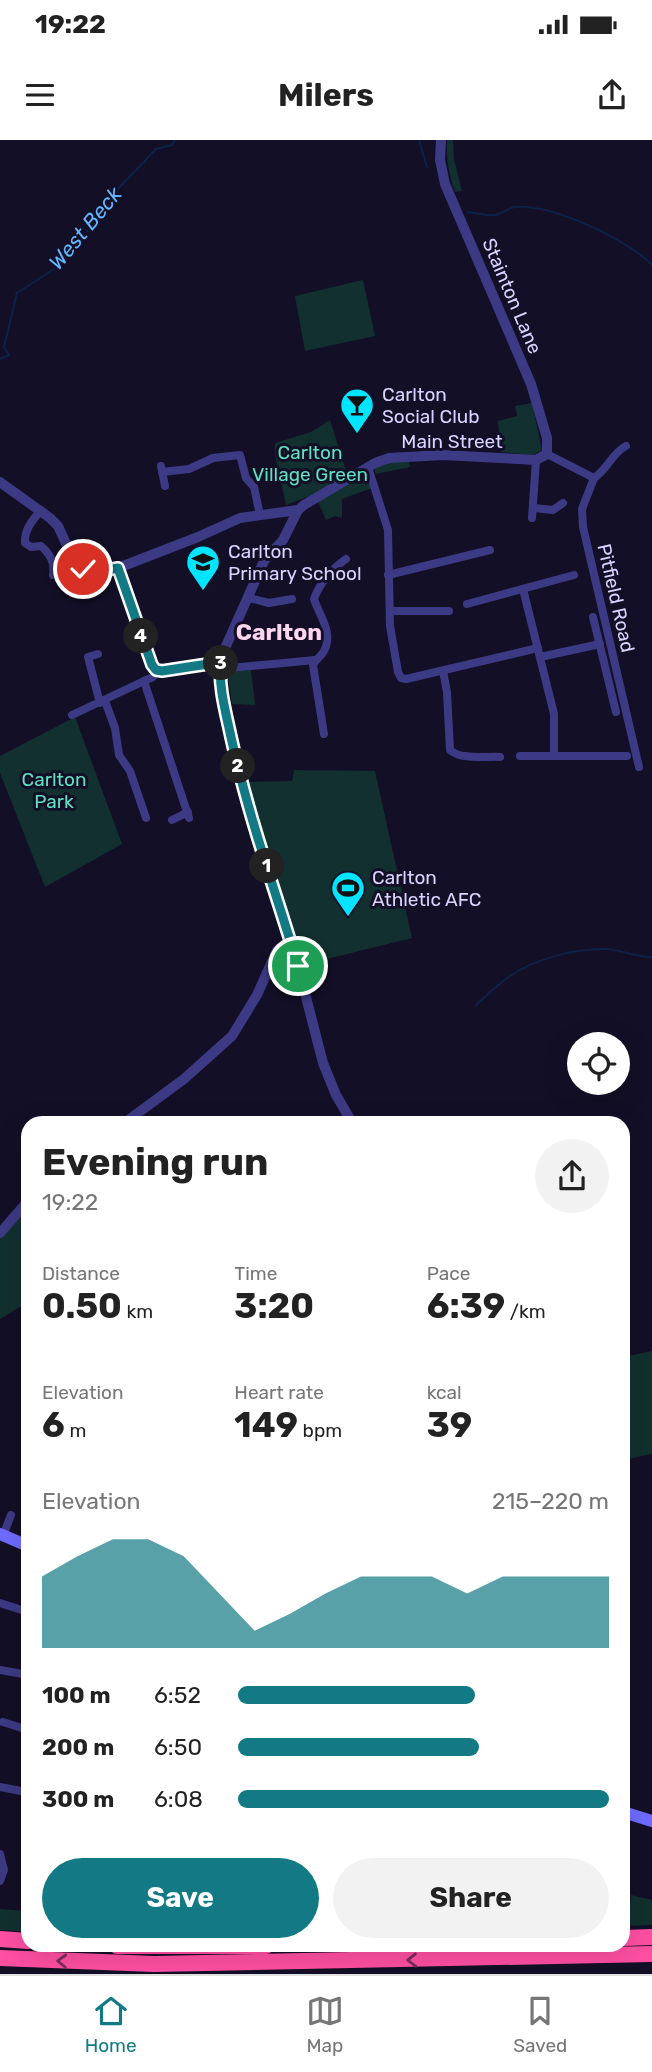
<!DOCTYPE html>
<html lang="en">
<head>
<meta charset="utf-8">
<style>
  body { margin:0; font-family:Rubik,sans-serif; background:#f2f2f2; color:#222; height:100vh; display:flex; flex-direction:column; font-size:26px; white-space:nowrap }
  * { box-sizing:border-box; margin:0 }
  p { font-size:23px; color:#767676 }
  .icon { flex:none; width:38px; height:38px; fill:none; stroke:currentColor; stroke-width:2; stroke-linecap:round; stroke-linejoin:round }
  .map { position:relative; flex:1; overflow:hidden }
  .sheet { position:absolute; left:21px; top:976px; width:609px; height:836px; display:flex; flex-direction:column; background:#fff; border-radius:21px; box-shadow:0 7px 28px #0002 }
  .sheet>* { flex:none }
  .controls { position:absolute; left:567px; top:892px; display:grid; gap:14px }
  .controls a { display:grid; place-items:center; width:63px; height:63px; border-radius:50%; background:#fff; box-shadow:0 7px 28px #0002; font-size:35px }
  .pin { position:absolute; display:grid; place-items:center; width:60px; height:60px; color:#fff; margin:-30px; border:4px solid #fff; border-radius:50%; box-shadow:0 2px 7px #0007 }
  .km { position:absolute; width:35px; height:35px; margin:-18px; border-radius:50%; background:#222; color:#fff; font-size:19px; line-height:35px; text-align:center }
  .round { display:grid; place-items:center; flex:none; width:74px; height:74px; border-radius:37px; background:#f2f2f2 }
  .overview { display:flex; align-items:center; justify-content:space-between; height:119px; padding:0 21px }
  h1 { font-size:38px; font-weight:700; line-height:52px }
  .metrics { display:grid; grid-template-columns:repeat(3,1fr); gap:10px; height:119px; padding:7px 21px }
  .metrics div { display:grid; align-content:center }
  .metrics b { font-size:35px; font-weight:700 }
  .metrics small { font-size:19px; font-weight:400 }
  .metrics p { font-size:19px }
  .chart { height:196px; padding:14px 21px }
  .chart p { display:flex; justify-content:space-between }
  .chart svg { width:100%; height:126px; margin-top:7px; fill:#137a85; opacity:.7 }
  .button { display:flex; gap:14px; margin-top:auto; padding:14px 21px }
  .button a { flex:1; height:80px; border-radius:42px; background:#137a85; color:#fff; font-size:28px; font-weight:700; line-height:80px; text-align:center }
  .button a+a { background:#f2f2f2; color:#222 }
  ul { padding:0 21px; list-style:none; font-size:23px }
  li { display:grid; grid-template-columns:112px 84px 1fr; align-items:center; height:52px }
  li i { height:18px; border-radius:9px; background:#137a85 }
  .status { display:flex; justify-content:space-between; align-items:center; height:49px; padding:0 35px; background:#fff; direction:ltr }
  .status svg { height:19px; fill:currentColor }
  header { display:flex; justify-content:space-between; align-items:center; height:91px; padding:0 21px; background:#fff; font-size:32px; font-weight:700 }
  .tab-bar { display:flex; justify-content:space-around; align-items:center; height:98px; border-top:2px solid #e0e0e0; background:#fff; font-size:19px; color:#767676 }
  .tab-bar a { display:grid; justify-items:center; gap:4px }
  .tab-bar .selected { color:#137a85 }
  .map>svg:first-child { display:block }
  .green { fill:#12302f }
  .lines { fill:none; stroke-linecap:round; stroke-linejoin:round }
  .stream { stroke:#0c2248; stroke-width:2 }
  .minor { stroke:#3d3a85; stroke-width:8 }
  .tertiary { stroke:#3d3a85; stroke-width:10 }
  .secondary { stroke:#6f6bff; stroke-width:12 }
  .motorway { stroke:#ff4fa3; stroke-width:16 }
  .oneway { stroke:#7d2c5e }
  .route-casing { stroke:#fff; stroke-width:14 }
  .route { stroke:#137a85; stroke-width:9 }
  .labels { text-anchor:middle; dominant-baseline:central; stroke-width:6; stroke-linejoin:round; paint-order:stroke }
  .street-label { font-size:19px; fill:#d9d4ff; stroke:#130f26 }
  .poi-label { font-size:19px; fill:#d9d4ff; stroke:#130f26; text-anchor:start }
  .park-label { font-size:19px; fill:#5fe0c0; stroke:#130f26 }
  .water-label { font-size:21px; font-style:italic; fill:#62b6ff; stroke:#130f26 }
  .quarter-label { font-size:23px; font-weight:bold; fill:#ffd6f0; stroke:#130f26 }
</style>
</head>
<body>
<div class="status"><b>19:22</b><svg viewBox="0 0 49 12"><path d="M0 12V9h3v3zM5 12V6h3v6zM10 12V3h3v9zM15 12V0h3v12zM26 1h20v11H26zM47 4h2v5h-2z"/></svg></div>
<header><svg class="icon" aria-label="menu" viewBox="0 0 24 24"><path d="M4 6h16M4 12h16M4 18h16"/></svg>Milers<svg class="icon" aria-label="share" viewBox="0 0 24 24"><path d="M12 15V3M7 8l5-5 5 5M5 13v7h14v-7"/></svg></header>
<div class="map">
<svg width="652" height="1834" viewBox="0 0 652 1834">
  <rect width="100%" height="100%" fill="#130f26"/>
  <g class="green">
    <path d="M447,0H453L454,19L462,51L455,52C449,34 446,19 447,0Z"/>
    <polygon points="363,140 375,196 305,211 295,156"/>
    <polygon points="532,263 542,310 533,315 501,312 498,281 517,276 515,266"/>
    <polygon points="330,280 347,334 317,353 286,365 275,314 275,303 311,292"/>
    <polygon points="408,319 410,327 376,334 374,329 381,324"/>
    <polygon points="363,333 372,348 342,359 342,378 335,376 326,380 318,362"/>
    <polygon points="251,530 255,565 232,564 228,536 231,532"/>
    <polygon points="75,577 122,704 45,747 0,633 0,616"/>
    <polygon points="294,630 375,631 412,798 303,825 247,642 292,641"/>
    <polygon points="28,1067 28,1162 0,1179 0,1098"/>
    <polygon points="652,1211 652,1314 623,1320 623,1217"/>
    <polygon points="631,1755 652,1760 652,1785 623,1786 623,1767 630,1766"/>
    <polygon points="0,1769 28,1771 28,1792 0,1790"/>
  </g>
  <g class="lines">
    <g class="stream">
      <polyline points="419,0 427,27"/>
      <path d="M468,72C476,73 487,76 495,75C502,74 508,68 515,67C552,64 627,99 652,125"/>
      <polyline points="0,219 9,215 4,207 17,153 54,129 83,97 115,52 156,9 172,5 175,0"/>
      <path d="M476,865C487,855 498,844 510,836C535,819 573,809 604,809C620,809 635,817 652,817"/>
    </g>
    <g class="minor">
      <polyline points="547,314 594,338"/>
      <polyline points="161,326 165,346"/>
      <polyline points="368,327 388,390 390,486 398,532 401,538 406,539 538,508"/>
      <polyline points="162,332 189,329 213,318 240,315 246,338 254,347 260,375"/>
      <polyline points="594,338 582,369 583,387 639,627"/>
      <path d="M594,338C607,330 612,313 626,306"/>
      <polyline points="534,368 553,370 563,363"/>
      <path d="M41,370C33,380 24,389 25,403L31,407L41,406C50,414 55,422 53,435"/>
      <polyline points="532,378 536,320"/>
      <polyline points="388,435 490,410"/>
      <polyline points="523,449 554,574 554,615"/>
      <polyline points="249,458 269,463 292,459"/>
      <polyline points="467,464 574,435"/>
      <polyline points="390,471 449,471"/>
      <polyline points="593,477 616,572"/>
      <polyline points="98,514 88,517 100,563"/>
      <polyline points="540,517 600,504"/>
      <polyline points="220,529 315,520"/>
      <path d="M443,531L447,552L450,610C460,620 486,616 500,617"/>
      <polyline points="144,541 189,678"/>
      <polyline points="105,561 115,588 119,615 130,631 146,678"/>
      <polyline points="72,575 144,541 153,537 156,530"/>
      <path d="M324,594L313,525C316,519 321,517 324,511C334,493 319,475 314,459C319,444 333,428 346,419"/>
      <polyline points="520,616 627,616"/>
      <polyline points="172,680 188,672"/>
      <polyline points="3,1396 11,1375"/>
      <polyline points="0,1463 28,1472"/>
      <polyline points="0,1530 28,1535"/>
      <polyline points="3,1582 28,1590"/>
      <polyline points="0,1647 21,1651"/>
      <polyline points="0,1714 4,1730 0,1741"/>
    </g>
    <g class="tertiary">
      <polyline points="0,342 50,378 58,386 73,419 83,429 94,432 118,428 198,397 240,378 298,370"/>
      <polyline points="118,428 153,528 162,531 221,522"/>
      <polyline points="123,984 184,939 232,896 257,855 277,810 290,801"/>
      <polyline points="353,984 336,955 323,923 298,826 241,643 220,535 221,522 226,506 264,421 283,400 298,370 304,365 375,323 389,318 443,315 536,320 547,314 547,298 531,244 445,44 440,20 441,0"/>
      <polyline points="0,1093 28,1061"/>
    </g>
    <g class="secondary">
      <polyline points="0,1394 28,1406"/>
      <polyline points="623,1672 652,1681"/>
    </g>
    <g class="motorway">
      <polyline points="623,1798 652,1797"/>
      <polyline points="0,1799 28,1801"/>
      <polyline points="117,1806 266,1806"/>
      <polyline points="0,1818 154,1824 652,1814"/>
    </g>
  </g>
  <defs><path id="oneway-chevron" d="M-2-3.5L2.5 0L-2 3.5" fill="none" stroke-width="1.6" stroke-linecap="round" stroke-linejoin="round" transform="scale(1.75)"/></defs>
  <g class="oneway">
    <use href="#oneway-chevron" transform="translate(412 1820) rotate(179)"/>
    <use href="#oneway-chevron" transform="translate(62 1821) rotate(-178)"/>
  </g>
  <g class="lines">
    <g class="route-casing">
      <path id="route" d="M83,429L94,432L118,428L152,525L156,530L162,531L221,522C218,546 226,573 231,597C248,675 275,750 298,826"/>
    </g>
    <use href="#route" class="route"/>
  </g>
  <defs>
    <g id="bar-pin" transform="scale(1.75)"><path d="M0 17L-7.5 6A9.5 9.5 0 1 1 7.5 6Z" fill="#00e5ff" stroke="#130f26"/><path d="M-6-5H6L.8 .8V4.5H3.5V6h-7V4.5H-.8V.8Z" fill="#111"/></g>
    <g id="school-pin" transform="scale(1.75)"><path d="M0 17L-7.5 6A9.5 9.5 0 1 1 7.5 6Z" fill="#00e5ff" stroke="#130f26"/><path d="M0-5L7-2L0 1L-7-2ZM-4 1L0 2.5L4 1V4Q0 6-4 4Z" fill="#111"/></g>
    <g id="stadium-pin" transform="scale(1.75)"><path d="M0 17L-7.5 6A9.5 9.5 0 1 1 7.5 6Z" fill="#00e5ff" stroke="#130f26"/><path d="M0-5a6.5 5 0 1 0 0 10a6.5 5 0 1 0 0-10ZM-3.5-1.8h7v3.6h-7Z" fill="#111"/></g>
  </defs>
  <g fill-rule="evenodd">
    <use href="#bar-pin" x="357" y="265"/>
    <use href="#school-pin" x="203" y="422"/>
    <use href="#stadium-pin" x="348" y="748"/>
  </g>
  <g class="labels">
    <g class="street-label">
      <text transform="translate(512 156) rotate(67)">Stainton Lane</text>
      <text x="452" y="301">Main Street</text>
      <text transform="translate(616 458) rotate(77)">Pitfield Road</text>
    </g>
    <g class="poi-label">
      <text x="382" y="254">Carlton<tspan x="382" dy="22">Social Club</tspan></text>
      <text x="228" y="411">Carlton<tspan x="228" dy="22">Primary School</tspan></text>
      <text x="372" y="737">Carlton<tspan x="372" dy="22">Athletic AFC</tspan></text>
    </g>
    <g class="park-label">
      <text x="310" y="312">Carlton<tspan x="310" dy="22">Village Green</tspan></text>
      <text x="54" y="639">Carlton<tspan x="54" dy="22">Park</tspan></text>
    </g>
    <g class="water-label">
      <text transform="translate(85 88) rotate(-50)">West Beck</text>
    </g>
    <g class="quarter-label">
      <text x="279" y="492">Carlton</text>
    </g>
  </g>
</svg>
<div class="controls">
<a><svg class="icon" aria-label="locate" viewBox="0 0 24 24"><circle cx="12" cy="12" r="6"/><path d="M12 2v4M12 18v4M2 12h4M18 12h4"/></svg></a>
</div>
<div class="pin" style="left:298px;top:826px;background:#1e9e55"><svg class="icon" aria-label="arrive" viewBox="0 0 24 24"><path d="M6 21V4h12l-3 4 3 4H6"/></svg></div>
<div class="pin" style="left:83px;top:429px;background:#d93025"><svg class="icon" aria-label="check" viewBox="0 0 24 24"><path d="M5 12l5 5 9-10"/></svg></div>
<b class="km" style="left:267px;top:726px">1</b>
<b class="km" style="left:238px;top:626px">2</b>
<b class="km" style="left:221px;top:523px">3</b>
<b class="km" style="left:141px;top:496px">4</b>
<section class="sheet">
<div class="overview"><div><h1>Evening run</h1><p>19:22</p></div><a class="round"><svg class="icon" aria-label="share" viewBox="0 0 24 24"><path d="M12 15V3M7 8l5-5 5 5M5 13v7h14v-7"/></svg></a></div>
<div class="metrics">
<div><p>Distance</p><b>0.50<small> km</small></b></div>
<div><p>Time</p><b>3:20</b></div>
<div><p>Pace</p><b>6:39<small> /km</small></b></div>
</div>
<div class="metrics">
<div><p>Elevation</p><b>6<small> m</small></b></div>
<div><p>Heart rate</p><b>149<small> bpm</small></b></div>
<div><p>kcal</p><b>39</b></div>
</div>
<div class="chart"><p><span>Elevation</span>215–220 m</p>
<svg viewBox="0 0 160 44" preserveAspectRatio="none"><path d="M0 44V19L10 12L20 6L30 6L40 12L50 25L60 38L70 32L80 25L90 19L100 19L110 19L120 25L130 19L140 19L150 19L160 19V44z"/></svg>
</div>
<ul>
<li><b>100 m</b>6:52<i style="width:64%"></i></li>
<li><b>200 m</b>6:50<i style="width:65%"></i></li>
<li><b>300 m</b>6:08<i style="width:100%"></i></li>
</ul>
<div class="button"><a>Save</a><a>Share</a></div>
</section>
</div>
<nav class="tab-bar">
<a class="selected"><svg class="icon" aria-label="home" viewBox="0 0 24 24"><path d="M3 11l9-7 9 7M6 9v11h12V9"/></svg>Home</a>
<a><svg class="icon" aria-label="map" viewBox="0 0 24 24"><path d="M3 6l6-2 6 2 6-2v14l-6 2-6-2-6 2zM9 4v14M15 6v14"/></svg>Map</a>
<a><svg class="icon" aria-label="saved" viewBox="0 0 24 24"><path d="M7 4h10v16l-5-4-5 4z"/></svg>Saved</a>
</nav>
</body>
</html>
